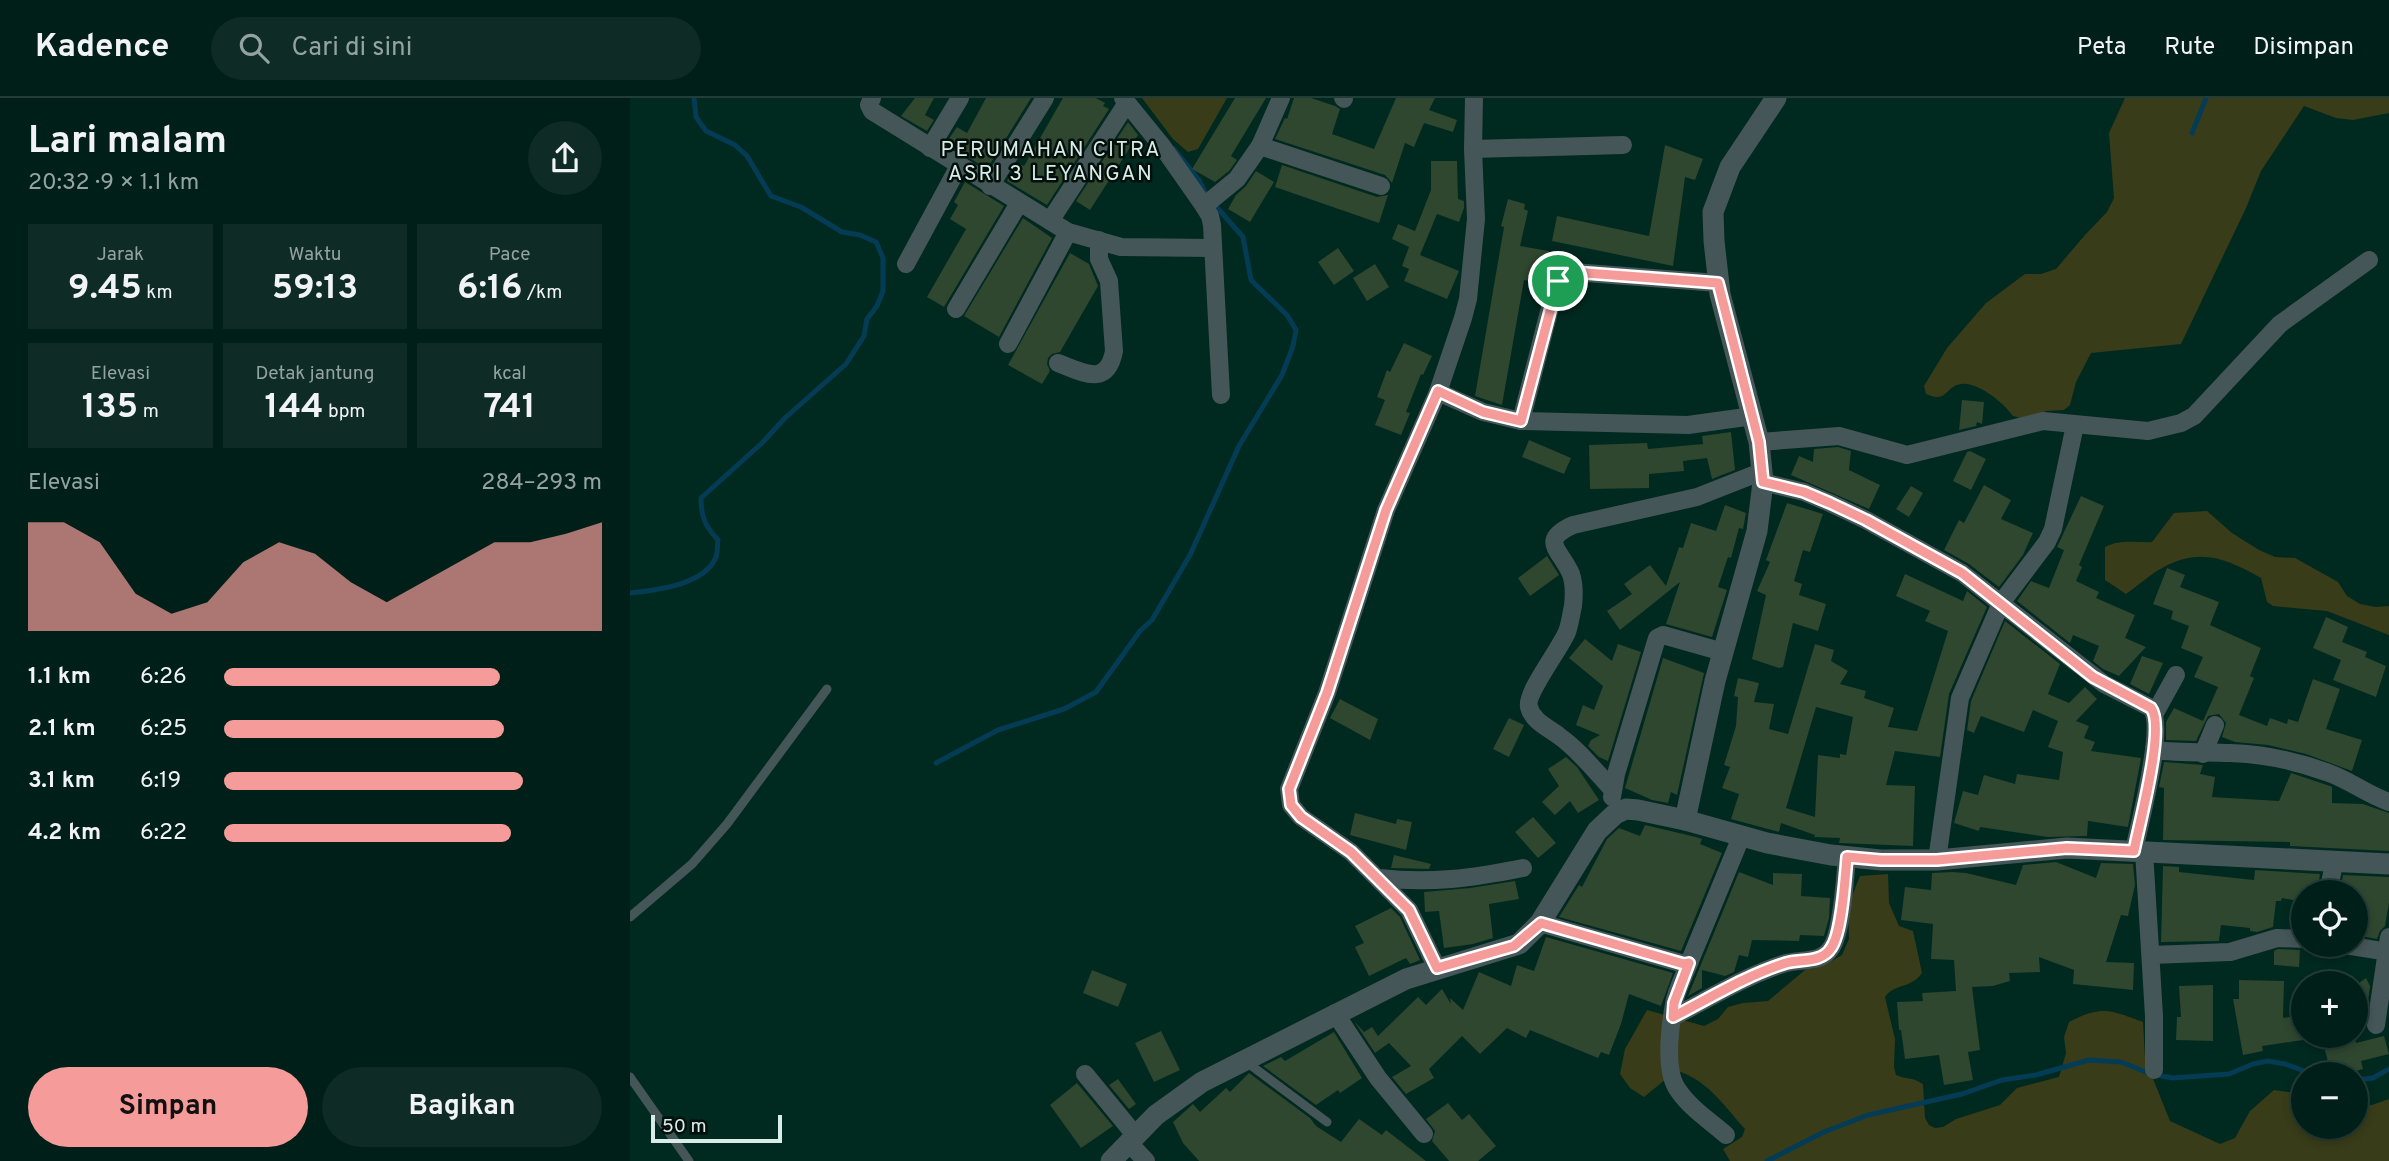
<!DOCTYPE html>
<html lang="id">
<head>
<meta charset="utf-8">
<style>
  body { margin:0; font-family:Overpass,sans-serif; background:#0e2c25; color:#f1f3f6; height:100vh; display:flex; flex-direction:column; font-size:26px; white-space:nowrap }
  * { box-sizing:border-box; margin:0 }
  p { font-size:23px; color:#95a2a2 }
  .icon { flex:none; width:38px; height:38px; fill:none; stroke:currentColor; stroke-width:2; stroke-linecap:round; stroke-linejoin:round }
  .map { position:relative; flex:1; overflow:hidden }
  .side { display:flex; flex-direction:column; background:#001f18; width:630px }
  .side>* { flex:none }
  .tools { position:absolute; left:1661px; top:782px; display:grid; gap:14px }
  .tools a { display:grid; place-items:center; width:77px; height:77px; border-radius:50%; background:#001f18; box-shadow:0 4px 10px #0003,0 0 0 2px #223d37; font-size:35px }
  .scale { position:absolute; left:21px; bottom:18px; width:131px; box-sizing:border-box; padding-left:7px; border:4px solid #d8ede7; border-top:0; font-size:19px; line-height:24px; white-space:nowrap; color:#d8ede7; -webkit-text-stroke:5px #020f0b; paint-order:stroke }
  .pin { position:absolute; display:grid; place-items:center; width:60px; height:60px; color:#fff; margin:-30px; border:4px solid #fff; border-radius:50%; box-shadow:0 2px 7px #0007 }
  .round { display:grid; place-items:center; flex:none; width:74px; height:74px; border-radius:37px; background:#0e2c25 }
  .headline { display:flex; align-items:center; justify-content:space-between; height:119px; padding:0 28px }
  h1 { font-size:38px; font-weight:700; line-height:52px }
  .stats { display:grid; grid-template-columns:repeat(3,1fr); gap:10px; height:119px; padding:7px 28px }
  .stats div { display:grid; align-content:center; border-radius:0px; background:#0e2c25; text-align:center }
  .stats b { font-size:35px; font-weight:700 }
  .stats small { font-size:19px; font-weight:400 }
  .stats p { font-size:19px }
  .chart { height:196px; padding:14px 28px }
  .chart p { display:flex; justify-content:space-between }
  .chart svg { width:100%; height:126px; margin-top:7px; fill:#f59b99; opacity:.7 }
  .button { display:flex; gap:14px; margin-top:auto; padding:14px 28px }
  .button a { flex:1; height:80px; border-radius:42px; background:#f59b99; color:#111; font-size:28px; font-weight:700; line-height:80px; text-align:center }
  .button a+a { background:#0e2c25; color:#f1f3f6 }
  ul { padding:0 28px; list-style:none; font-size:23px }
  li { display:grid; grid-template-columns:112px 84px 1fr; align-items:center; height:52px }
  li i { height:18px; border-radius:9px; background:#f59b99 }
  header { display:flex; align-items:center; gap:42px; box-sizing:border-box; height:98px; padding:0 35px; background:#001f18; border-bottom:2px solid #223d37 }
  header strong { font-size:33px }
  nav { display:flex; gap:38px; margin-inline-start:auto; font-size:24px }
  .search { width:490px; height:63px; background:#0e2c25; display:flex; align-items:center; gap:18px; box-sizing:border-box; padding:0 24px; border-radius:38px; color:#95a2a2; font-size:26px }
  main { display:flex; flex:1; min-height:0 }
  .map>svg:first-child { display:block }
  .green { fill:#393c19 }
  .lines { fill:none; stroke-linecap:round; stroke-linejoin:round }
  .stream { stroke:#053c55; stroke-width:5 }
  .building { fill:#2f462f; fill-rule:evenodd }
  .service { stroke:#455658; stroke-width:9 }
  .minor { stroke:#455658; stroke-width:18 }
  .tertiary { stroke:#455658; stroke-width:21 }
  .route-casing { stroke:#fff; stroke-width:14 }
  .route { stroke:#f59b99; stroke-width:9 }
  .labels { text-anchor:middle; dominant-baseline:central; stroke-width:5; stroke-linejoin:round; paint-order:stroke }
  .neighbourhood-label { font-size:21px; letter-spacing:2px; fill:#d8ede7; stroke:#020f0b }
</style>
</head>
<body>
<header>
<strong>Kadence</strong>
<div class="search"><svg class="icon" aria-label="search" viewBox="0 0 24 24"><circle cx="10" cy="10" r="6"/><path d="M15 15l6 6"/></svg>Cari di sini</div>
<nav><a>Peta</a><a>Rute</a><a>Disimpan</a></nav>
</header>
<main>
<section class="side">
<div class="headline"><div><h1>Lari malam</h1><p>20:32 · 9 × 1.1 km</p></div><a class="round"><svg class="icon" aria-label="share" viewBox="0 0 24 24"><path d="M12 15V3M7 8l5-5 5 5M5 13v7h14v-7"/></svg></a></div>
<div class="stats">
<div><p>Jarak</p><b>9.45<small> km</small></b></div>
<div><p>Waktu</p><b>59:13</b></div>
<div><p>Pace</p><b>6:16<small> /km</small></b></div>
</div>
<div class="stats">
<div><p>Elevasi</p><b>135<small> m</small></b></div>
<div><p>Detak jantung</p><b>144<small> bpm</small></b></div>
<div><p>kcal</p><b>741</b></div>
</div>
<div class="chart"><p><span>Elevasi</span>284–293 m</p>
<svg viewBox="0 0 160 44" preserveAspectRatio="none"><path d="M0 44V6L10 6L20 13L30 31L40 38L50 34L60 20L70 13L80 17L90 27L100 34L110 27L120 20L130 13L140 13L150 10L160 6V44z"/></svg>
</div>
<ul>
<li><b>1.1 km</b>6:26<i style="width:73%"></i></li>
<li><b>2.1 km</b>6:25<i style="width:74%"></i></li>
<li><b>3.1 km</b>6:19<i style="width:79%"></i></li>
<li><b>4.2 km</b>6:22<i style="width:76%"></i></li>
</ul>
<div class="button"><a>Simpan</a><a>Bagikan</a></div>
</section>
<div class="map">
<svg width="1759" height="1063" viewBox="0 0 1759 1063">
  <rect width="100%" height="100%" fill="#002920"/>
  <g class="green">
    <polygon points="512,0 597,0 568,51 558,54 543,41"/>
    <path d="M1495,0H1759V15L1723,22L1706,20L1674,8L1631,73L1616,110L1551,246L1461,255L1446,284L1440,307L1434,312L1416,313L1408,317L1391,320L1383,318C1374,305 1347,283 1331,286C1315,288 1318,306 1296,296L1294,288L1317,250L1356,205L1395,176H1411L1426,171L1455,137L1477,114L1484,100L1479,35Z"/>
    <path d="M1577,413L1602,435L1629,452L1645,459L1665,460L1708,484L1717,498L1730,506L1746,509L1759,508V537L1697,513L1643,508L1637,504L1631,480C1596,460 1569,449 1532,470C1519,477 1508,488 1496,496L1475,482V449C1492,441 1504,445 1522,444L1544,415Z"/>
    <path d="M1258,776L1259,805L1269,828L1283,833L1292,875C1281,891 1265,885 1255,899L1265,941L1264,969L1266,977C1278,982 1280,978 1293,986L1295,1020L1299,1027L1305,1030L1313,1029L1326,1021L1370,1007L1387,990L1429,979L1436,955L1434,939L1439,924C1472,907 1480,912 1513,924L1515,961L1540,1023L1590,1046L1605,1040L1620,1013L1644,992L1673,996V1029H1726V1006L1742,1007L1759,1001V1063H1100L1093,1051L1112,1039L1115,1031C1095,1009 1080,985 1051,974L1036,981L1014,999L1000,990L990,976L995,951L1017,912L1074,928L1088,921L1098,909L1113,905L1138,903L1175,872L1198,865L1212,857L1219,841L1218,808L1230,778Z"/>
  </g>
  <g class="lines">
    <g class="stream">
      <polyline points="1562,35 1576,0"/>
      <polyline points="544,51 569,82 577,98"/>
      <path d="M0,495C26,492 75,487 86,459C88,454 87,447 88,442C75,428 71,419 71,400L132,345L155,320L216,266L234,238L237,221L247,208L253,193V160L246,144L230,137L212,134L171,109L141,98L117,58L105,47L76,33L66,19L64,0"/>
      <polyline points="306,665 368,632 434,611 466,594 510,533 522,522 560,457 609,348 652,277 663,248 666,232 657,217 621,182 613,139 583,105"/>
      <polyline points="1726,982 1743,980 1759,971"/>
      <polyline points="1137,1063 1194,1034 1238,1017 1332,996 1372,982 1406,977 1459,962 1491,964 1521,976 1543,980 1599,976 1623,966 1638,963 1655,966 1683,976"/>
    </g>
  </g>
  <g class="building">
    <polygon points="285,0 304,0 295,17 304,22 297,33 271,18"/>
    <polygon points="356,0 401,0 357,71 316,45 327,29 337,35"/>
    <polygon points="433,0 466,0 475,5 473,8 479,11 417,107 377,83 388,65 394,68"/>
    <polygon points="605,0 636,0 601,58 607,62 599,73 585,84 562,71"/>
    <polygon points="664,0 681,0 705,8 710,11 702,36 744,51 766,0 805,0 799,12 827,22 823,34 794,25 784,49 775,45 762,85 755,77 645,41 655,20 657,21"/>
    <polygon points="498,24 508,37 460,112 446,103"/>
    <polygon points="1035,47 1073,61 1065,82 1055,79 1043,168 922,143 927,118 1019,138"/>
    <polygon points="801,63 827,63 828,101 834,103 834,110 829,124 807,116 790,157 829,173 817,201 774,183 779,171 772,168 779,149 762,141 768,126 785,133 801,92"/>
    <polygon points="652,67 747,99 758,97 749,125 645,89"/>
    <polygon points="626,73 644,84 620,124 598,111 606,97 616,88"/>
    <polygon points="335,84 374,108 314,209 297,199 336,131 320,121 328,107 324,104"/>
    <polygon points="878,101 895,106 894,111 898,113 890,148 919,153 913,185 894,182 872,307 845,298 874,129 871,128"/>
    <polygon points="393,120 422,140 369,239 334,218"/>
    <polygon points="708,150 724,173 704,187 688,164"/>
    <polygon points="440,155 459,166 468,188 430,254 422,256 418,260 417,266 420,273 412,286 378,267"/>
    <polygon points="745,166 759,189 737,203 723,180"/>
    <polygon points="774,245 802,258 793,277 791,276 776,314 780,315 771,337 745,327 755,302 747,299 757,272 760,274"/>
    <polygon points="1332,302 1354,304 1352,326 1347,324 1346,328 1329,332"/>
    <polygon points="1101,334 1105,372 1082,381 1077,360 1053,363 1054,373 1019,376 1019,390 960,391 959,347 1017,345 1018,351 1073,346 1072,338"/>
    <polygon points="899,342 941,360 934,376 892,359"/>
    <polygon points="1208,349 1221,353 1219,372 1250,387 1239,411 1161,377 1169,358 1183,364 1184,351"/>
    <polygon points="1340,353 1356,361 1341,392 1323,383 1337,354"/>
    <polygon points="1354,387 1381,402 1371,421 1403,435 1393,457 1369,489 1339,466 1314,452 1329,422 1334,425"/>
    <polygon points="1281,388 1293,395 1279,419 1266,411"/>
    <polygon points="1451,398 1474,408 1449,467 1452,469 1446,483 1469,494 1466,500 1505,517 1495,540 1516,549 1489,578 1473,571 1463,563 1469,548 1443,537 1440,545 1387,503 1401,483 1419,490 1434,452 1427,449"/>
    <polygon points="1157,405 1193,416 1180,454 1173,452 1164,483 1172,486 1169,497 1196,506 1188,533 1163,525 1153,569 1149,570 1122,561 1136,497 1127,493 1140,464 1136,462"/>
    <polygon points="1095,407 1116,415 1113,431 1109,430 1101,460 1098,459 1088,489 1097,492 1082,539 1036,526 1050,484 990,532 977,513 1002,496 994,486 1020,467 1036,488 1049,449 1053,450 1061,425 1086,433"/>
    <polygon points="917,458 929,477 900,498 888,480"/>
    <polygon points="1537,470 1555,477 1550,489 1589,504 1580,527 1631,550 1620,578 1624,580 1609,617 1637,628 1640,620 1657,626 1658,621 1668,624 1683,581 1710,591 1696,631 1732,642 1722,673 1676,656 1638,647 1605,644 1592,639 1596,625 1589,616 1578,618 1566,643 1536,642 1536,624 1544,610 1573,623 1588,589 1564,579 1573,559 1551,550 1559,528 1541,521 1543,513 1523,506"/>
    <path d="M1275,476L1333,503L1337,493L1357,509L1319,596L1310,659L1265,653L1256,687L1285,688L1283,748L1209,745L1210,740L1184,739L1185,737L1151,725L1149,734L1101,721L1109,696L1092,690L1100,669L1094,667L1106,628L1108,599L1104,598L1108,580L1129,585L1124,604L1144,606L1139,631L1158,636L1185,546L1204,552L1201,563L1218,573L1210,586L1236,593L1234,600L1264,610L1258,629L1287,633L1318,533L1295,523L1300,513L1266,498ZM1186,609L1223,619L1216,657L1210,656V660L1188,657L1185,719L1156,710Z"/>
    <polygon points="1696,519 1718,529 1712,544 1737,554 1735,559 1756,568 1746,599 1703,582 1711,562 1683,550"/>
    <polygon points="1375,523 1430,566 1418,596 1439,605 1455,589 1467,601 1446,623 1459,628 1454,640 1465,644 1461,653 1511,660 1498,729 1458,723 1457,738 1418,739 1350,729 1349,733 1324,725 1333,693 1348,697 1354,677 1385,686 1387,676 1429,682 1433,654 1418,649 1428,623 1403,612 1394,634 1351,618 1344,635 1337,632 1341,603"/>
    <polygon points="955,541 982,563 988,546 1011,554 978,663 969,659 958,648 961,642 970,637 946,627 953,607 964,612 973,588 939,560"/>
    <polygon points="1512,558 1533,565 1519,596 1500,586"/>
    <polygon points="1033,560 1074,575 1047,697 1041,694 1038,705 1022,702 995,690"/>
    <polygon points="710,601 748,621 740,642 700,620"/>
    <polygon points="879,620 894,627 879,659 863,651"/>
    <polygon points="936,659 947,669 969,702 948,715 940,703 925,717 912,704 929,688 918,671"/>
    <polygon points="1534,664 1573,667 1570,676 1585,679 1582,699 1649,703 1661,675 1700,688 1702,689 1702,705 1733,706 1759,715 1759,753 1660,748 1660,744 1533,742 1534,690 1529,689"/>
    <polygon points="725,715 766,726 767,721 782,724 776,752 720,737"/>
    <polygon points="903,719 926,745 908,760 885,734"/>
    <polygon points="1015,727 1066,739 1072,741 1070,746 1092,755 1051,853 929,819 949,787 952,789 977,741 989,730 1010,738"/>
    <polygon points="764,757 801,766 799,771 761,770"/>
    <polygon points="1426,764 1466,780 1471,765 1503,766 1505,787 1498,818 1491,817 1476,864 1504,865 1503,892 1443,886 1444,872 1409,859 1410,874 1379,875 1380,883 1363,888 1342,889 1350,952 1338,954 1343,982 1314,987 1309,957 1275,961 1271,932 1269,932 1267,904 1293,903 1292,895 1326,893 1324,862 1301,861 1303,826 1271,822 1275,789 1301,792 1302,775 1322,774 1336,775 1386,787 1393,767"/>
    <polygon points="1533,768 1549,769 1549,774 1624,782 1625,772 1690,776 1687,794 1673,794 1673,804 1652,800 1651,803 1646,803 1643,829 1627,834 1620,833 1620,830 1591,827 1589,843 1531,844"/>
    <polygon points="1109,774 1143,787 1143,775 1172,776 1171,798 1200,800 1199,820 1194,838 1170,837 1169,843 1122,842 1118,859 1109,857 1104,874 1095,878 1072,872 1072,890 1058,898"/>
    <polygon points="1713,777 1759,779 1759,805 1755,828 1750,833 1747,841 1726,837 1726,794 1710,794"/>
    <polygon points="885,783 889,801 859,806 863,840 843,846 814,850 809,813 795,814 794,794 840,790"/>
    <polygon points="761,810 770,819 790,862 780,866 776,860 739,878 725,849 734,845 725,828"/>
    <polygon points="916,839 1043,875 1031,908 999,896 991,926 979,957 971,954 968,960 900,932 896,940 877,930 850,956 832,938 799,971 804,980 776,996 762,979 781,968 759,945 745,955 724,923 734,934 742,929 748,938 788,899 796,907 812,891 821,906 820,900 833,912 849,874 881,888 887,867 904,873"/>
    <polygon points="1648,851 1670,852 1669,869 1644,867 1644,853"/>
    <polygon points="462,872 497,886 488,909 453,895"/>
    <polygon points="1736,880 1740,888 1738,903 1726,911 1726,887"/>
    <polygon points="1609,882 1654,883 1653,920 1673,917 1673,942 1632,948 1633,953 1613,957 1603,901 1609,901"/>
    <polygon points="1583,887 1583,943 1546,942 1547,919 1551,919 1549,888"/>
    <polygon points="531,933 550,972 524,984 505,945"/>
    <polygon points="704,934 732,980 710,995 708,992 686,1007 633,968 651,959 655,963"/>
    <polygon points="1754,938 1759,956 1731,963 1733,971 1719,975 1717,967 1700,972 1694,948 1725,940 1726,945"/>
    <polygon points="619,975 680,1020 686,1028 711,1044 729,1021 752,1037 756,1032 796,1063 569,1063 553,1045 543,1024 563,1006 570,1014 596,990 600,994"/>
    <polygon points="488,981 506,1006 499,1011 479,987"/>
    <polygon points="447,985 483,1028 451,1050 420,1007"/>
    <polygon points="818,1005 832,1022 839,1016 866,1048 848,1063 819,1063 802,1043 805,1033 796,1021"/>
  </g>
  <g class="lines">
    <g class="service">
      <polyline points="0,819 62,766 97,726 197,591"/>
      <polyline points="615,963 697,1024"/>
      <polyline points="0,979 59,1063"/>
    </g>
    <g class="minor">
      <polyline points="242,0 239,7 242,13 438,134 491,149 582,150"/>
      <polyline points="493,0 532,48 574,108"/>
      <polyline points="713,0 714,1"/>
      <polyline points="630,48 651,0"/>
      <polyline points="300,50 330,0"/>
      <polyline points="843,51 844,0"/>
      <polyline points="360,88 415,0"/>
      <polyline points="420,123 497,5"/>
      <polyline points="276,166 329,68"/>
      <polyline points="326,211 389,105"/>
      <polyline points="378,246 438,134"/>
      <path d="M428,265C452,274 477,290 484,253L479,183L469,161V142"/>
      <polyline points="808,294 853,314 891,323 1058,327 1123,318"/>
      <polyline points="591,297 582,127 580,118 574,108 607,81 630,48 751,88"/>
      <polyline points="891,323 925,190 933,176 943,174 1088,185"/>
      <polyline points="1129,344 1209,338 1277,357 1413,323 1518,333 1551,325 1564,318 1650,226 1739,162"/>
      <path d="M1133,384L1174,394L1200,405L1236,422L1332,475L1474,586L1521,610C1536,629 1509,726 1504,753"/>
      <polyline points="1525,615 1546,577"/>
      <path d="M1524,652C1550,655 1575,654 1600,655C1632,656 1666,663 1696,674C1718,681 1736,696 1759,704"/>
      <polyline points="1573,656 1585,627"/>
      <path d="M982,691C965,673 949,652 929,638C919,630 902,623 899,609C895,596 930,551 937,534C940,526 941,517 943,508C944,499 944,485 941,476C931,452 908,443 943,427L1067,399L1133,373"/>
      <polyline points="982,699 986,676 1027,540 1033,537 1093,554"/>
      <polyline points="1514,753 1524,918 1524,972"/>
      <polyline points="1307,762 1330,600 1371,505 1417,444 1423,431 1445,327"/>
      <path d="M749,780C800,786 843,780 893,770"/>
      <polyline points="1698,794 1705,762"/>
      <polyline points="910,825 1054,866 1059,865 1111,739"/>
      <polyline points="1715,847 1759,854"/>
      <polyline points="1521,857 1600,854 1647,840 1673,841"/>
      <path d="M1059,865C1054,878 1046,893 1044,906C1040,929 1034,973 1048,992C1060,1010 1080,1023 1096,1037"/>
      <polyline points="807,870 779,812 721,754 671,719 661,707 659,691 697,595 756,412 808,294 833,220 838,201 846,121 843,51 993,47"/>
      <polyline points="705,915 748,980 794,1036"/>
      <path d="M1043,919C1080,900 1117,877 1156,865C1171,861 1192,865 1201,850C1212,835 1215,780 1217,759"/>
      <polyline points="1746,927 1759,839"/>
      <polyline points="455,976 505,1037"/>
      <polyline points="498,1044 516,1063"/>
    </g>
    <g class="tertiary">
      <polyline points="1055,722 1137,745 1201,757 1251,762 1307,762 1437,750 1759,766"/>
      <polyline points="481,1063 526,1017 572,984 776,881 889,846 910,825 967,733 985,716 996,711 1008,712 1055,722 1085,583 1127,433 1133,384 1129,344 1090,196 1084,143 1083,114 1100,69 1146,0"/>
    </g>
  </g>
  <g class="lines">
    <g class="route-casing">
      <path id="route" d="M943,174L1088,185L1129,344L1133,384L1174,394L1200,405L1236,422L1332,475L1463,579L1521,610C1536,629 1509,726 1504,753L1437,750L1307,762H1251L1217,759C1215,780 1212,835 1201,850C1192,865 1171,861 1156,865C1117,877 1080,900 1043,919L1044,905L1059,865L1054,866L911,825L884,848L807,870L779,812L721,754L671,719L661,707L659,691L697,595L756,412L808,293L853,314L891,323L928,183L933,176Z"/>
    </g>
    <use href="#route" class="route"/>
  </g>
  <g class="labels">
    <g class="neighbourhood-label">
      <text x="421" y="52">PERUMAHAN CITRA<tspan x="421" dy="24">ASRI 3 LEYANGAN</tspan></text>
    </g>
  </g>
</svg>
<div class="tools">
<a><svg class="icon" aria-label="locate" viewBox="0 0 24 24"><circle cx="12" cy="12" r="6"/><path d="M12 2v4M12 18v4M2 12h4M18 12h4"/></svg></a>
<a>+</a>
<a>−</a>
</div>
<div class="scale">50 m</div>
<div class="pin" style="left:928px;top:183px;background:#1e9e55"><svg class="icon" aria-label="arrive" viewBox="0 0 24 24"><path d="M6 21V4h12l-3 4 3 4H6"/></svg></div>
</div>
</main>
</body>
</html>
